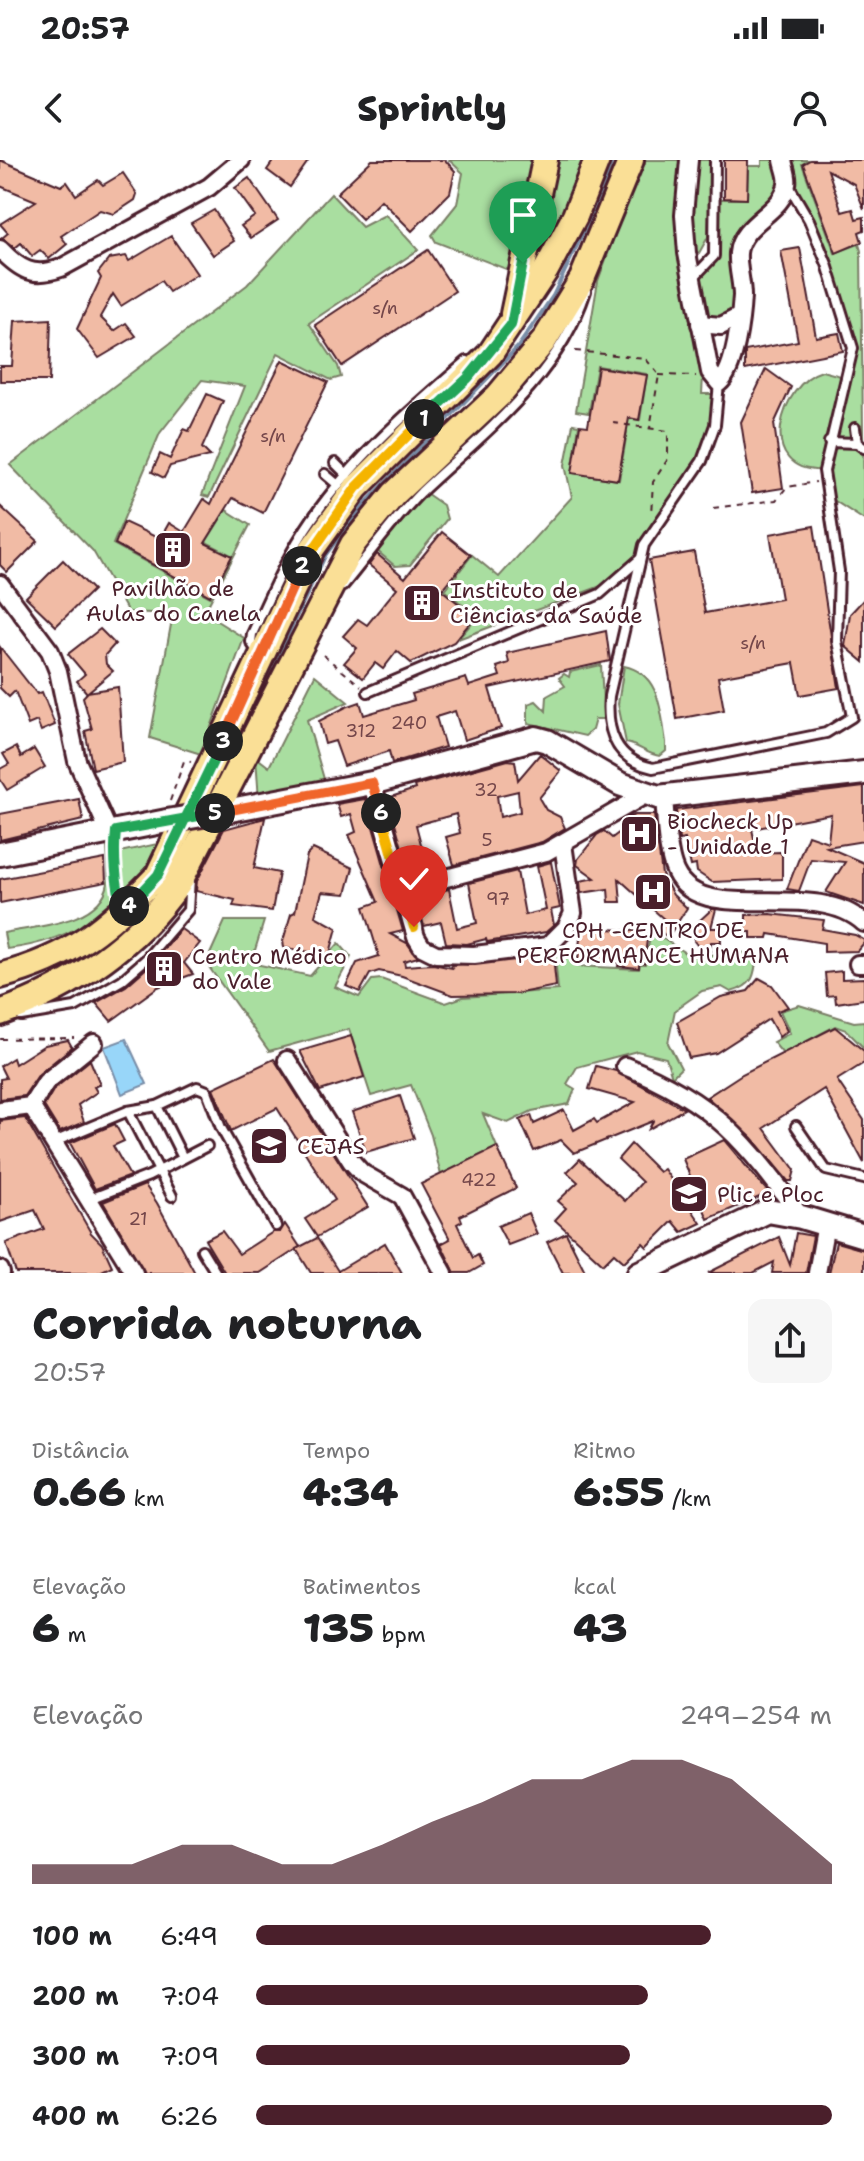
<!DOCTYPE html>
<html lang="pt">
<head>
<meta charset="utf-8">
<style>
  body { margin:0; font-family:"Shantell Sans",sans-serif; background:#f6f6f6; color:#202124; height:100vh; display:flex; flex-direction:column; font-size:30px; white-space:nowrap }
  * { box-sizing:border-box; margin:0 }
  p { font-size:26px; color:#757577 }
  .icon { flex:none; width:44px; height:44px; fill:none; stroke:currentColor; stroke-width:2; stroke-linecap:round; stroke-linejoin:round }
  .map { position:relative; height:1113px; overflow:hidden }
  .side { display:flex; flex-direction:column; background:#fff; flex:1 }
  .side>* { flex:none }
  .pin { position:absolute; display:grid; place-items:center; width:68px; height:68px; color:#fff; margin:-82px -34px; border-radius:50% 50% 50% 0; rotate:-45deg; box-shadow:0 0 8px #0007 }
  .pin .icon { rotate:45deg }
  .km { position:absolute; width:40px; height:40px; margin:-20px; border-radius:50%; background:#222; color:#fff; font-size:22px; line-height:40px; text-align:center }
  .round { display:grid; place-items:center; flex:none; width:84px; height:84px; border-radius:16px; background:#f6f6f6 }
  .overview { display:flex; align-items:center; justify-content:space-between; height:136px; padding:0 32px }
  h1 { font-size:44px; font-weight:800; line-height:60px }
  .metrics { display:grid; grid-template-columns:repeat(3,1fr); gap:12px; height:136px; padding:8px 32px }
  .metrics div { display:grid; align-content:center }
  .metrics b { font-size:40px; font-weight:800 }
  .metrics small { font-size:22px; font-weight:400 }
  .metrics p { font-size:22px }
  .chart { height:224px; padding:16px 32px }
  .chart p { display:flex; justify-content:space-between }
  .chart svg { width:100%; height:144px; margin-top:8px; fill:#4a1f2b; opacity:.7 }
  ul { padding:0 32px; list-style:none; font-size:26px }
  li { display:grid; grid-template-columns:128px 96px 1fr; align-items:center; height:60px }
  li i { height:20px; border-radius:10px; background:#4a1f2b }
  .status { display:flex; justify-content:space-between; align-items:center; height:56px; padding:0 40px; background:#fff; direction:ltr }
  .status svg { height:22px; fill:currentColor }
  header { display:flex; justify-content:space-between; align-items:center; height:104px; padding:0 32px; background:#fff; font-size:36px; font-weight:800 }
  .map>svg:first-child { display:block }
  .green { fill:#a9dea0; stroke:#7a7e66; stroke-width:2 }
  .water { fill:#98d6f9; stroke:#798da7; stroke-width:2 }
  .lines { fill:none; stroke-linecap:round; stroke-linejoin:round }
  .stream { stroke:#798da7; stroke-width:4 }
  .building { fill:#f1bba5; stroke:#4a1f2b; stroke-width:2; fill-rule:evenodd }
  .lane-casing { stroke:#4a1f2b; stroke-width:14 }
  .street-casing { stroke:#4a1f2b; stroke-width:22 }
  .secondary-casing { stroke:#4a1f2b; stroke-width:28 }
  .primary-casing { stroke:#4a1f2b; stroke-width:30 }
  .path { stroke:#4a1f2b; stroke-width:2; stroke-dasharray:6 6; stroke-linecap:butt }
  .lane { stroke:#fff; stroke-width:8 }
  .street { stroke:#fff; stroke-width:16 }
  .secondary { stroke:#fff; stroke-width:22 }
  .primary { stroke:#fadf96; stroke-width:24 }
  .secondary-bridge-casing { stroke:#4a1f2b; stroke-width:28; stroke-linecap:butt }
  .secondary-bridge { stroke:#fff; stroke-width:22 }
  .split-1-casing { stroke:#fff; stroke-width:16 }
  .split-2-casing { stroke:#fff; stroke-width:16 }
  .split-3-casing { stroke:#fff; stroke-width:16 }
  .split-4-casing { stroke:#fff; stroke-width:16 }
  .split-5-casing { stroke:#fff; stroke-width:16 }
  .split-6-casing { stroke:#fff; stroke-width:16 }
  .split-7-casing { stroke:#fff; stroke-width:16 }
  .split-1 { stroke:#22a559; stroke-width:10 }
  .split-2 { stroke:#f5b400; stroke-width:10 }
  .split-3 { stroke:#f0652b; stroke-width:10 }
  .split-4 { stroke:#22a559; stroke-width:10 }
  .split-5 { stroke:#22a559; stroke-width:10 }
  .split-6 { stroke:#f0652b; stroke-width:10 }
  .split-7 { stroke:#f5b400; stroke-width:10 }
  .labels { text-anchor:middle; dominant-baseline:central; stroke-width:6; stroke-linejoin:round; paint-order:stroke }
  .number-label { font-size:18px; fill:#74464a }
  .poi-label { font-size:22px; fill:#4a1f2b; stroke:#fff; text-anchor:start }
</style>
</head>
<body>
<div class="status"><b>20:57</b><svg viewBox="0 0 49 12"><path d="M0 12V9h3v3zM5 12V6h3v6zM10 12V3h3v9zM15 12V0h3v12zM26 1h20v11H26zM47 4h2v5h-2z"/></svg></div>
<header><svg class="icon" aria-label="back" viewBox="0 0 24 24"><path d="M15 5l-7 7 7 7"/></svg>Sprintly<svg class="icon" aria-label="person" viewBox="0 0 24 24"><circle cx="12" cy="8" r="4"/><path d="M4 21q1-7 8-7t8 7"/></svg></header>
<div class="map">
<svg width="864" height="1113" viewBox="0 0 864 1113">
  <rect width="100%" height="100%" fill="#fff"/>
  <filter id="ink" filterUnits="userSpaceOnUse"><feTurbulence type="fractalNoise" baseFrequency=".0125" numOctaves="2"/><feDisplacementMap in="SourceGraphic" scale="16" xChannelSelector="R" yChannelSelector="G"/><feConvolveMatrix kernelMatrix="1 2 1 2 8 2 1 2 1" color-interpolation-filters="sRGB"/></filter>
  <g filter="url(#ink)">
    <g class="green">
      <polygon points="449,0 591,0 558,63 519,114 436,82 432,75 457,44 463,13"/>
      <polygon points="642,0 681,0 704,198 702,234 715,234 711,265 700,297 644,376 639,398 609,423 458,479 477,457 445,430 472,395 499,417 572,337 565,305 573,264 579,265 572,313 619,320 627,272 615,257 640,260 647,214 597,206 589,253 576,251 598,121"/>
      <polygon points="689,0 711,0 708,77 699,93 690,87"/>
      <polygon points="762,0 781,0 786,23 743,73 740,152 705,163 693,121 716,97 716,39 747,39 748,6 762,6"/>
      <path d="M784,0H811L802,4L835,93L859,84L861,91L864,360L832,339L824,310C754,314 780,223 822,211L848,218L854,188L828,104L789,23Z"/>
      <polygon points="331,34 362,67 385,55 389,58 418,90 309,163 338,206 341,217 331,220 278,193 209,337 202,335 245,226 202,220 160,273 113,384 210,437 233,396 206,382 226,350 250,365 204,453 244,478 201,594 150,578 173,454 128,452 93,391 10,305 247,125"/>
      <polygon points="420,329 443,345 447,359 410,405 395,406 369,384 398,345"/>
      <polygon points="601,505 604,559 595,559 592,570 585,576 528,563 528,544 536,541 546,551 547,536 565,526 559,518 564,514 569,517 570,512"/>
      <path d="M624,506C660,513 661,552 666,582V591L660,596C647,595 639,585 626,583L618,544Z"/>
      <polygon points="315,515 348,542 307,560 326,626 259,640 256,597 269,607"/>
      <path d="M157,684C134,745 69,782 7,789L4,773C36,766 101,764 108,723C110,712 107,697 107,685L120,692Z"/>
      <path d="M225,761H264L251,803L310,816L339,783L351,797L335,827L359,837L372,820L381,819L446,843L463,837L558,830L555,796L541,788L554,782L576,792L575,806L639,809L640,804H645L651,771L690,796L757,792C755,815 755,825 731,832L722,827L702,831L675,850L668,883L681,908L672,917L666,898L637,891L577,907L567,924L575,929L569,944L532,951L508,963L483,954L497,987L441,1015L431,975L411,925L371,936L349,869L269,891L206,803Z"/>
      <polygon points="799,845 854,862 864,861 864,888 846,870 835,866 783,894 773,882 790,873 780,851"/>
    </g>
    <polygon class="water" points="126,879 147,924 122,934 104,887"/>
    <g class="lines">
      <g class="stream">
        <polyline points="214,629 326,394 360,349 518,187 553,136 604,28 612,0"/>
        <polyline points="129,761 148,743"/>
      </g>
    </g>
    <g class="building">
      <polygon points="0,0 61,26 67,22 76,35 98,20 103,25 123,13 137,34 135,40 114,54 100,50 61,76 67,84 49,99 40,90 32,96 21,83 15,88 2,78 8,73 0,64 36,41 0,26"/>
      <polygon points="274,0 309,0 290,27 267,10"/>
      <polygon points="372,0 445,0 455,11 450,33 412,71 381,40 362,59 337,33"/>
      <polygon points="724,0 748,0 747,39 724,38"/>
      <polygon points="810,0 864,0 864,49 854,24 828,10 842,52 853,49 856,59 864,57 864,70 859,72 862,82 836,93 803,4"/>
      <polygon points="249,18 278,60 251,78 241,66 255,56 235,28"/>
      <polygon points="214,50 234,81 213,95 191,63"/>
      <polygon points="171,76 197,114 169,132 161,121 121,146 113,134 100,157 114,171 126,163 136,176 99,198 77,169 101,118 98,113 109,99 126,96 129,101"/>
      <polygon points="800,88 816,177 839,173 843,191 745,210 745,191 798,181 781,91"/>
      <polygon points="428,90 455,131 342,206 315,165"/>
      <polygon points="51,159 49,221 0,221 0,206 12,206 15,161"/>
      <polygon points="282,200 328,222 263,353 233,338 205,383 232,396 210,436 115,384 124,362 160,379 169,363 184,372 204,339 211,344"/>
      <polygon points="598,207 647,215 639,260 629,258 618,320 572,313 580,265 588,266"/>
      <polygon points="766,209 791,227 774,264 783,328 752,333 741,262"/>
      <polygon points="207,234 223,241 202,288 210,296 170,306 164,318 152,312 160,294 170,299 184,269 189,271"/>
      <polygon points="0,346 38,381 7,412 0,405"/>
      <polygon points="814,366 839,528 800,535 794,503 718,517 724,550 677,559 649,400 694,392 705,453 781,439 770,374"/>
      <polygon points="442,372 471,395 442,430 475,457 454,482 411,503 397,491 383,509 375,503 363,518 344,503 357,488 343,476 358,459 367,465 397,428 369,405 377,394 405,418"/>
      <polygon points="63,400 93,430 56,466 26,437"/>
      <polygon points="864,439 864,502 845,486 850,454"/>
      <polygon points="100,469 115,484 105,495 106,504 113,511 88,532 118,527 123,602 93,609 85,571 92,569 83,537 87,533 77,521 85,514 68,494"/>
      <polygon points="606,471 610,501 489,528 501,568 464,580 455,551 436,557 445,587 392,603 389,591 344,606 335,581 325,584 319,561 346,547 360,542 364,555 414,540 412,534 466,518 469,526 500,516 497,507 509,503 507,493"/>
      <polygon points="0,487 37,534 42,532 55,565 41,571 37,561 28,565 15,531 9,537 0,528"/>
      <polygon points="16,587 21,597 34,589 45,607 7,630 0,619 0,609 9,604 3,594"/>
      <path d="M540,594L561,611L539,638L546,650L560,657L565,668L542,682L454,705L446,677L460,673L456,654L416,665L428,711L410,716L388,638L415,629L414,626L508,600L515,601L518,620ZM518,631L520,652L500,657L497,636Z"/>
      <polygon points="864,627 864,681 827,687 864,703 864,745 826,732 845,702 811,699 799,731 787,729 808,675 828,682 831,654 752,669 757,693 780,692 782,695 782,719 712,722 697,712 696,705 691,706 685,679 679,680 676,650"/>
      <polygon points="79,639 83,660 0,680 0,654"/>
      <polygon points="365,639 403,771 390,774 407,783 418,797 404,801 405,806 433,804 452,808 451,805 553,796 556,826 515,834 453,835 402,816 379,811 370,814 360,832 346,826 357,803 379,796 364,747 378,742 349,675 356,672 351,654 341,657 337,644"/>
      <polygon points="634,655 654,655 662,715 673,735 687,748 668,777 657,769 665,760 619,719 621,742 609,742 608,729 581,733 580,721 595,718 577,705 578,699 597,675 604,671 612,678 625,668 624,660"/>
      <polygon points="265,658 254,708 279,713 272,751 233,746 235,740 196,731 197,721 224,669"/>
      <polygon points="313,689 353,708 346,734 322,732 315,756 337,768 330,793 323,794 284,788 283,781 291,754 295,752 307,695"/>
      <polygon points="105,699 106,722 0,743 0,719"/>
      <polygon points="551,702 560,748 551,750 554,765 546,772 487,782 486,779 467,784 446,783 441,762 424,766 416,737 449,729 457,768 477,763 469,723 517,711 525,755 546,750 537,706"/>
      <polygon points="712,749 716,749 711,768 720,768 721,782 711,782 710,791 701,790 694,781 697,763"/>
      <polygon points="770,754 824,760 822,769 855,775 864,780 864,783 857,791 824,792 824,783 769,774 768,778 751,778 751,772 746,772 746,755"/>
      <polygon points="581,767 648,772 644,803 639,803 639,808 618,806 619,802 578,800"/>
      <polygon points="181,769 200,783 184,803 193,814 158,827 111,861 96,843 126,826 150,805"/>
      <polygon points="842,811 842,819 864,818 864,839 836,843 835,835 827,836 825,813"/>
      <polygon points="759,818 772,825 788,847 777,851 787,871 779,877 769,859 716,893 689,898 677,862 721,837 748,831"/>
      <polygon points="835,867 864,891 864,903 837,920 864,960 864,1003 824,929 764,968 795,1010 792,1021 788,1021 752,978 707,937 742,914"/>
      <polygon points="351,876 364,917 320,931 300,891"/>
      <polygon points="68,880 72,887 39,914 24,936 0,939 0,919 6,918 0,906 13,898 15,904 45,885"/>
      <polygon points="274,899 368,1047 317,1077 305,1059 335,1040 277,948 231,971 213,928"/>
      <polygon points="90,900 100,924 94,927 97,932 78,945 84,962 60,972 44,946 54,929"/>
      <polygon points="596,906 616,911 684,949 649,969 653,961 574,993 561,980 534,991 520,960 531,955 534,964 564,950 574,970 594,959 597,963 635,942 589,929"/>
      <polygon points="400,936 414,978 366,992 352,952"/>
      <polygon points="25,958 91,1073 102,1084 112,1106 98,1113 16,1113 6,1083 44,1069 35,1050 0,1062 0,961"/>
      <polygon points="115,964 124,981 113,986 130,1016 95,1029 70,983"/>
      <polygon points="724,980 769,1033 708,1059 683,999"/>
      <polygon points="631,984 659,1012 664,1009 701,1063 682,1072 673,1061 647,1087 643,1083 624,1102 614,1093 603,1104 555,1060 566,1048 558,1041 578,1022 567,1012 580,999 625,1041 642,1022 618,999"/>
      <polygon points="497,987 516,1028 460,1056 462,1061 457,1064 473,1098 478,1095 483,1105 469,1113 455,1113 441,1084 450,1079 421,1024"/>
      <polygon points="145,1025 157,1043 195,1113 145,1113 103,1042"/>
      <polygon points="528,1053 537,1074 508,1085 498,1066"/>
      <polygon points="285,1064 300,1087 260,1113 225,1113 205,1080 222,1071 239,1094 273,1072 280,1072"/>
      <polygon points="566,1073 586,1113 563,1113 547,1082"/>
      <polygon points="796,1073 813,1076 806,1113 772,1113 774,1102 753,1113 708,1113 779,1077 790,1105"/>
      <polygon points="317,1078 338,1111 385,1083 402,1113 311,1113 296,1089"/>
      <polygon points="836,1082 864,1090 864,1113 829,1113"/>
    </g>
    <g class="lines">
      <g class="lane-casing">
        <g id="lane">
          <polyline points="693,118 714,96 715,0"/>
          <path d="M719,223L715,265L702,301L644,385L609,536C606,571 615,600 653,608L826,573L852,557L837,481L839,411L824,311L853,188L827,104L809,60L788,24"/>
          <polyline points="855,268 857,283 864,288"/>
          <polyline points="829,282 857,283"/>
          <polyline points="335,303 347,315"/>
          <polyline points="325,314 338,325"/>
          <path d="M343,426C369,395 392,361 421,332C485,272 558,218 586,131"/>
          <path d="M259,494L251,482L252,474C270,435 287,395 312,359C353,299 412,248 467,201"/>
          <polyline points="368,532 600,434 640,399"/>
          <polyline points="21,856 75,847 122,820 145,800 188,750 190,718"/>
          <polyline points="157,946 197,927 207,931 221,968 276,1066"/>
          <polyline points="128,951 172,1036"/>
          <polyline points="796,966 826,1010 864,1019"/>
          <polyline points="54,982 128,951 157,946 183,998"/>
          <polyline points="90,1039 149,1016 207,986"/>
          <polyline points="202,1090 216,1113"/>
        </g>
      </g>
      <g class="street-casing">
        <g id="street">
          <path d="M689,0L684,55L687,93L710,212L719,223C735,211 741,156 742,136C742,122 737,108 738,93C741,62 783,53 787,24C789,17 784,7 783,0"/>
          <path d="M0,89C20,110 33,118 61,108L209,27L241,0"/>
          <polyline points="700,164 721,166 740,156"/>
          <polyline points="0,424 50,491 58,511 77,601 109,672"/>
          <polyline points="372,623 416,777 422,787 436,794 474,795 548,786 566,768 573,753 563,684"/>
          <path d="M664,638C666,659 666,685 673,706C694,772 812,715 864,763"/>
          <polyline points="404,729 546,692 645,635"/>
          <polyline points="858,804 864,804"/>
          <polyline points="287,900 351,1001 362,1013 402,1036 444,1113"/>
          <path d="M625,906C715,942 745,981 801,1057"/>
          <polyline points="31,946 134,1113"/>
          <polyline points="1,950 31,946 46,922 94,883"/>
          <polyline points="0,1110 1,1113"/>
          <polyline points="817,1113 826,1064"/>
        </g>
      </g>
      <g class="secondary-casing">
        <g id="secondary">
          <polyline points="220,652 372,623 536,578 547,581 620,624 658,637 864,613"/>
          <polyline points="0,694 167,661"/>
          <polyline points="639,1113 768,1051 801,1057 864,1076"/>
        </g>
      </g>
      <g class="primary-casing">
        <g id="primary">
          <polyline points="513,154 545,0"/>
          <path d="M0,816C72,797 108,767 158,715L312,389L356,328L490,194L546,110L575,56L597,0"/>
          <path d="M0,853C73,827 134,787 179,723L353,384L394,334L498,236L544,181L582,119L631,0"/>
        </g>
      </g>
      <g class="path">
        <polyline points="575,191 645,198 659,215 650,268"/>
        <polyline points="659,215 696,216"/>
        <polyline points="613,263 668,271 668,299 653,322 651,354"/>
        <polyline points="713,348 776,340 787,327 816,322"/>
        <polyline points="323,495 361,526"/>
        <polyline points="170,641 184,601 191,602"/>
        <polyline points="114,688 117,729"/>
        <polyline points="0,879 74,878"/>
      </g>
      <use href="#lane" class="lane"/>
      <use href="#street" class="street"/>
      <use href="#secondary" class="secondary"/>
      <use href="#primary" class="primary"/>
      <g class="secondary-bridge-casing">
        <polyline id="secondary-bridge" points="167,661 220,652"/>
      </g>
      <use href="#secondary-bridge" class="secondary-bridge"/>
    </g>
  </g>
  <g class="lines" filter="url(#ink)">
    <g class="split-1-casing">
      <polyline id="split-1" points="424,259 468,218 511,165 523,103"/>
    </g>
    <g class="split-2-casing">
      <polyline id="split-2" points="302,406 356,328 424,259"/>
    </g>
    <g class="split-3-casing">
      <polyline id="split-3" points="223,581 302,406"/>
    </g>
    <g class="split-4-casing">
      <polyline id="split-4" points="129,746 158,715 223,581"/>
    </g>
    <g class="split-5-casing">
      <path id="split-5" d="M129,746L123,752C116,724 113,699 116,671L215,653"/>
    </g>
    <g class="split-6-casing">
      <polyline id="split-6" points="215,653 372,623 381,653"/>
    </g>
    <g class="split-7-casing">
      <polyline id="split-7" points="381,653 414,767"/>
    </g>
    <use href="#split-1" class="split-1"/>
    <use href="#split-2" class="split-2"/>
    <use href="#split-3" class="split-3"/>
    <use href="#split-4" class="split-4"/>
    <use href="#split-5" class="split-5"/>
    <use href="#split-6" class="split-6"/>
    <use href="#split-7" class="split-7"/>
  </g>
  <defs>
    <g id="building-square" transform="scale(2)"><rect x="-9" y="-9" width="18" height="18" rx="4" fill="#4a1f2b" stroke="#fff"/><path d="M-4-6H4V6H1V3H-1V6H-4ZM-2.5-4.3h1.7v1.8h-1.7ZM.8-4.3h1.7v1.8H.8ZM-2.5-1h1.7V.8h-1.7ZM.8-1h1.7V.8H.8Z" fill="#fff"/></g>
    <g id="hospital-square" transform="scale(2)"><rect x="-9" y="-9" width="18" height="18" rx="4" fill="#4a1f2b" stroke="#fff"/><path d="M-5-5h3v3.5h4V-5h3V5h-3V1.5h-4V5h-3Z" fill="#fff"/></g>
    <g id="school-square" transform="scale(2)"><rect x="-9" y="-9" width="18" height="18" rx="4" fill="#4a1f2b" stroke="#fff"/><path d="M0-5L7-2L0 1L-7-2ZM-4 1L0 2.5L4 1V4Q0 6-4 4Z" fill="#fff"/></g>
  </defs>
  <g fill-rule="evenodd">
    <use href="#building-square" x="173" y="390"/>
    <use href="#building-square" x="422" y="443"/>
    <use href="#hospital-square" x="639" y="674"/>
    <use href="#hospital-square" x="653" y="732"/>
    <use href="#building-square" x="164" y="809"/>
    <use href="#school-square" x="269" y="986"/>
    <use href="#school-square" x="689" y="1034"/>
  </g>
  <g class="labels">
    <g class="number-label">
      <text x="385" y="148">s/n</text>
      <text x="273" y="276">s/n</text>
      <text x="753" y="483">s/n</text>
      <text x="409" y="563">240</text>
      <text x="361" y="571">312</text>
      <text x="486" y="630">32</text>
      <text x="487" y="680">5</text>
      <text x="498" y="739">97</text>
      <text x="479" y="1020">422</text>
      <text x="138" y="1059">21</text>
    </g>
    <g class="poi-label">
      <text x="173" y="428" text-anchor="middle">Pavilhão de<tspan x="173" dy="25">Aulas do Canela</tspan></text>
      <text x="450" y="430">Instituto de<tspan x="450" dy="25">Ciências da Saúde</tspan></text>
      <text x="667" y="661">Biocheck Up<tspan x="667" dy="25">- Unidade 1</tspan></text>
      <text x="653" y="770" text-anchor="middle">CPH -CENTRO DE<tspan x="653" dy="25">PERFORMANCE HUMANA</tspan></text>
      <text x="192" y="796">Centro Médico<tspan x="192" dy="25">do Vale</tspan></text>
      <text x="297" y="986">CEJAS</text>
      <text x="717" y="1034">Plic e Ploc</text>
    </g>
  </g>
</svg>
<div class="pin" style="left:523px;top:103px;background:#1e9e55"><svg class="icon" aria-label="arrive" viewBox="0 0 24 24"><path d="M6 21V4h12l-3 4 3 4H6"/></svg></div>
<div class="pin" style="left:414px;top:767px;background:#d93025"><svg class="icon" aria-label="check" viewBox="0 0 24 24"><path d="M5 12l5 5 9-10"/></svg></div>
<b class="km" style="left:424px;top:259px">1</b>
<b class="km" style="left:302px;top:406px">2</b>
<b class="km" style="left:223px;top:581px">3</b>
<b class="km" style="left:129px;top:746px">4</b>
<b class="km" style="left:215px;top:653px">5</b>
<b class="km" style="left:381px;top:653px">6</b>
</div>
<section class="side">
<div class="overview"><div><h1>Corrida noturna</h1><p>20:57</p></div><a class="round"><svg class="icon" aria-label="share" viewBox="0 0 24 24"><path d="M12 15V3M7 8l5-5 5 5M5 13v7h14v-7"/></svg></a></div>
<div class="metrics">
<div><p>Distância</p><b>0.66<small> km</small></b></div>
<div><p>Tempo</p><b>4:34</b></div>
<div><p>Ritmo</p><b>6:55<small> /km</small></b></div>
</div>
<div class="metrics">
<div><p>Elevação</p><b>6<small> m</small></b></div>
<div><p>Batimentos</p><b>135<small> bpm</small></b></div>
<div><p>kcal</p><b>43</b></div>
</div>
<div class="chart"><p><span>Elevação</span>249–254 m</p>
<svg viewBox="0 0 160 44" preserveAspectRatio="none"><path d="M0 44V38L10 38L20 38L30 32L40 32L50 38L60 38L70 32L80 25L90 19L100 12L110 12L120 6L130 6L140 12L150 25L160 38V44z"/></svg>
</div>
<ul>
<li><b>100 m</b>6:49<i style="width:79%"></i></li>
<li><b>200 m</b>7:04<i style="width:68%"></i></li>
<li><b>300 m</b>7:09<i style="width:65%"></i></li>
<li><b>400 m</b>6:26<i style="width:100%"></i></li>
</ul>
</section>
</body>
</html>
